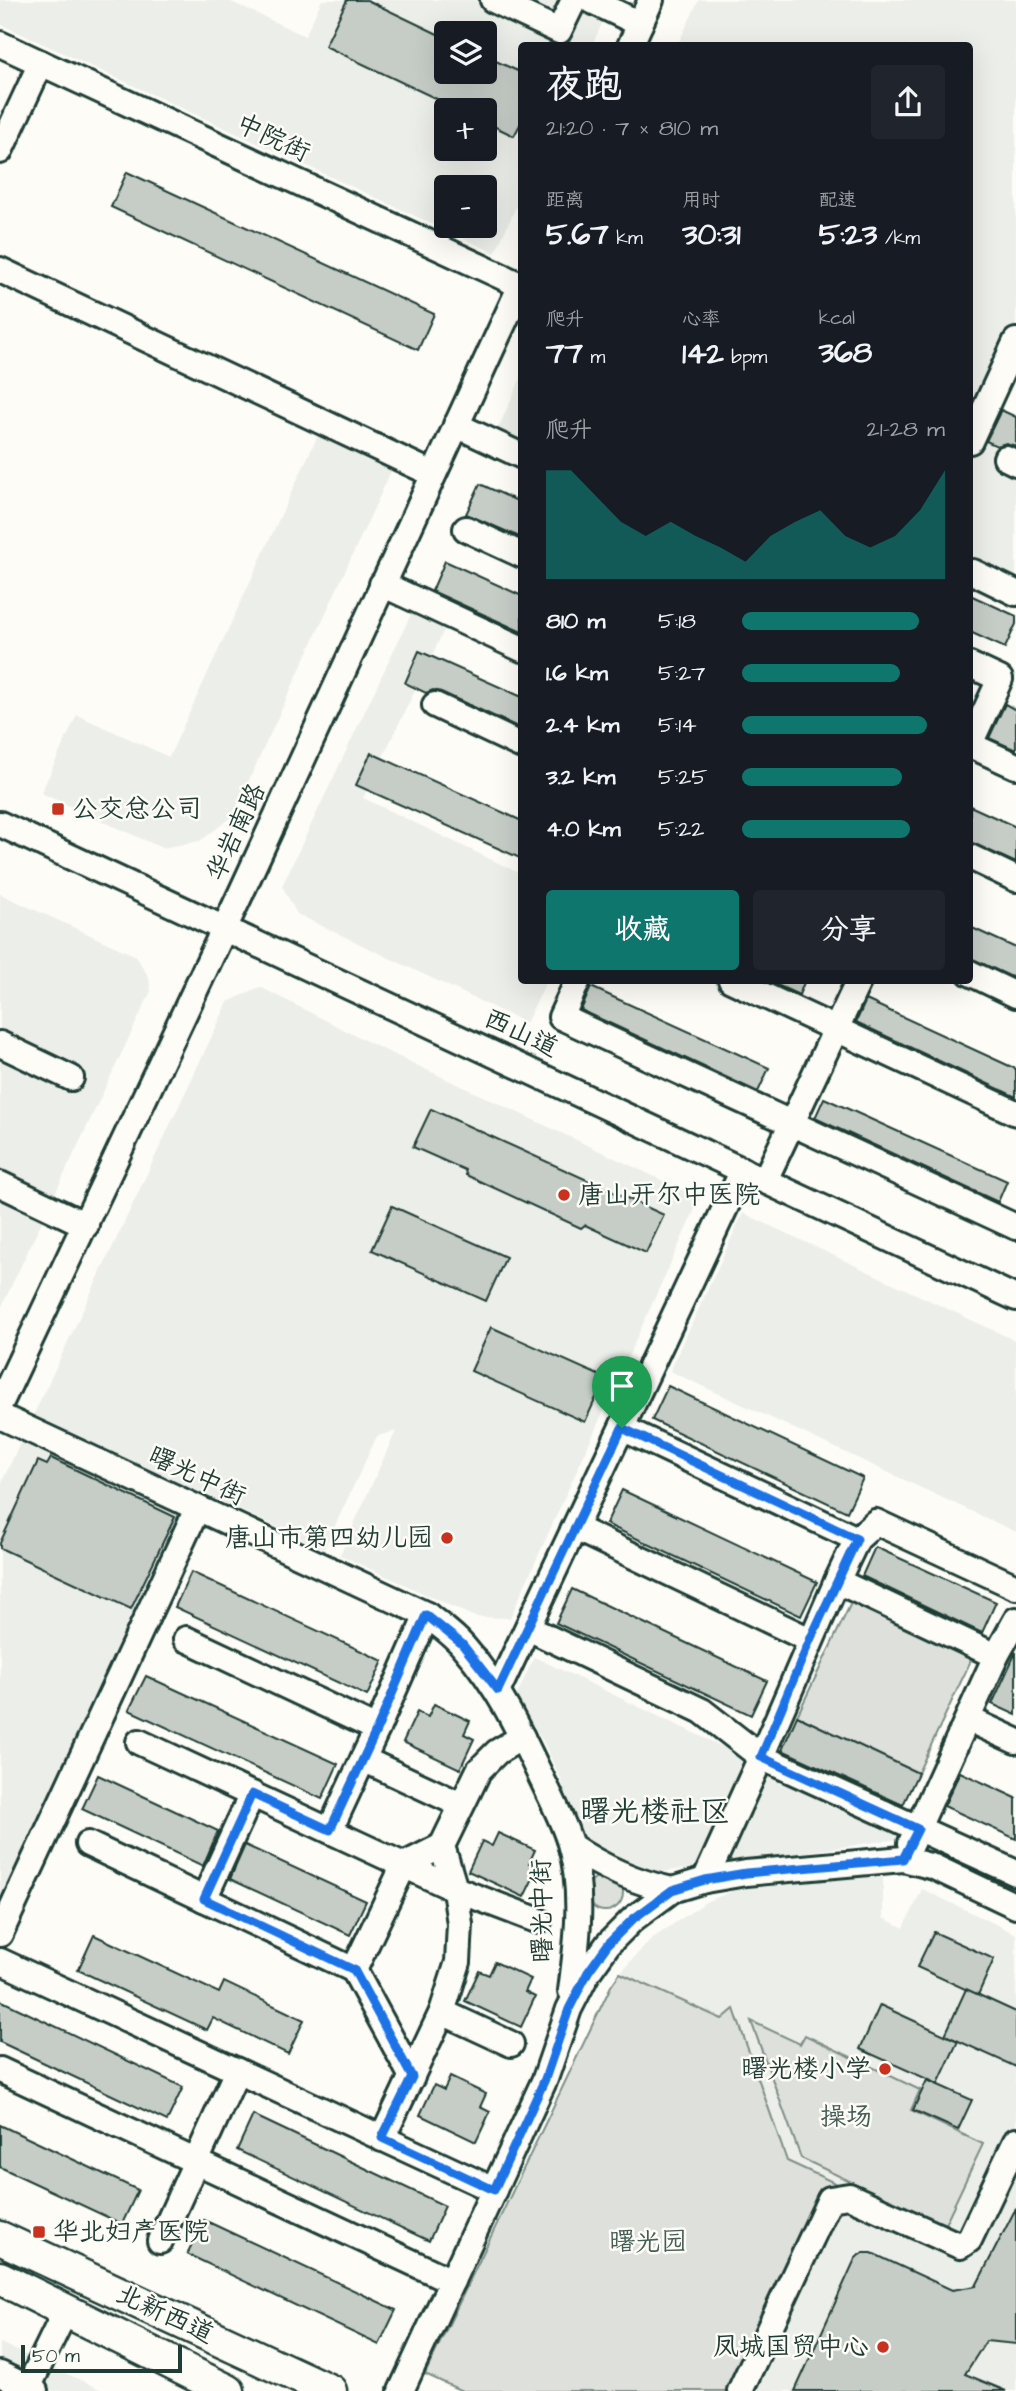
<!DOCTYPE html>
<html lang="zh">
<head>
<meta charset="utf-8">
<style>
  body { margin:0; font-family:"Architects Daughter","LXGW WenKai TC",sans-serif; background:#20242c; color:#f1f3f6; height:100vh; display:flex; flex-direction:column; font-size:26px; white-space:nowrap }
  * { box-sizing:border-box; margin:0 }
  p { font-size:23px; color:#9ea1a6 }
  .icon { flex:none; width:38px; height:38px; fill:none; stroke:currentColor; stroke-width:2; stroke-linecap:round; stroke-linejoin:round }
  .map { position:relative; flex:1; overflow:hidden }
  .panel { position:absolute; left:518px; top:42px; width:455px; height:942px; display:flex; flex-direction:column; background:#171b24; border-radius:7px; box-shadow:0 7px 28px #0002 }
  .panel>* { flex:none }
  .tools { position:absolute; left:434px; top:21px; display:grid; gap:14px }
  .tools a { display:grid; place-items:center; width:63px; height:63px; border-radius:7px; background:#171b24; box-shadow:0 7px 28px #0002; font-size:35px }
  .scale { position:absolute; left:21px; bottom:18px; width:161px; box-sizing:border-box; padding-left:7px; border:4px solid #1f3d34; border-top:0; font-size:19px; line-height:24px; white-space:nowrap; color:#1f3d34; -webkit-text-stroke:5px #fdfcf7; paint-order:stroke }
  .pin { position:absolute; display:grid; place-items:center; width:60px; height:60px; color:#fff; margin:-72px -30px; border-radius:50% 50% 50% 0; rotate:-45deg; box-shadow:0 0 7px #0007 }
  .pin .icon { rotate:45deg }
  .round { display:grid; place-items:center; flex:none; width:74px; height:74px; border-radius:7px; background:#20242c }
  .headline { display:flex; align-items:center; justify-content:space-between; height:119px; padding:0 28px }
  h1 { font-size:38px; font-weight:700; line-height:52px }
  .stats { display:grid; grid-template-columns:repeat(3,1fr); gap:10px; height:119px; padding:7px 28px }
  .stats div { display:grid; align-content:center }
  .stats b { font-size:30px; font-weight:700 }
  .stats small { font-size:19px; font-weight:400 }
  .stats p { font-size:19px }
  .chart { height:196px; padding:14px 28px }
  .chart p { display:flex; justify-content:space-between }
  .chart svg { width:100%; height:126px; margin-top:7px; fill:#0f766e; opacity:.7 }
  .action { display:flex; gap:14px; margin-top:auto; padding:14px 28px }
  .action a { flex:1; height:80px; border-radius:7px; background:#0f766e; color:#fff; font-size:28px; font-weight:700; line-height:80px; text-align:center }
  .action a+a { background:#20242c; color:#f1f3f6 }
  ul { padding:0 28px; list-style:none; font-size:23px }
  li { display:grid; grid-template-columns:112px 84px 1fr; align-items:center; height:52px }
  li i { height:18px; border-radius:9px; background:#0f766e }
  .map>svg:first-child { display:block }
  .built { fill:#eceee9; fill-rule:evenodd }
  .green { fill:#dde0db; stroke:#7e8e88; stroke-width:2 }
  .building { fill:#c6cdc7; stroke:#1f3d34; stroke-width:2 }
  .lines { fill:none; stroke-linecap:round; stroke-linejoin:round }
  .minor-casing { stroke:#1f3d34; stroke-width:30 }
  .major-casing { stroke:#1f3d34; stroke-width:37 }
  .minor { stroke:#fdfcf7; stroke-width:24 }
  .major { stroke:#fdfcf7; stroke-width:32 }
  .route-casing { stroke:#fff; stroke-width:14 }
  .route { stroke:#1a73e8; stroke-width:9 }
  .poi-dot { fill:#c8321e; stroke:#fdfcf7; stroke-width:2.5 }
  .labels { text-anchor:middle; dominant-baseline:central; stroke-width:5; stroke-linejoin:round; paint-order:stroke }
  .street-label { font-size:26px; fill:#1f3d34; stroke:#fdfcf7 }
  .poi-label { font-size:26px; fill:#1f3d34; stroke:#fdfcf7; text-anchor:start }
  .park-label { font-size:26px; fill:#455e55; stroke:#fdfcf7 }
  .quarter-label { font-size:30px; fill:#1f3d34; stroke:#fdfcf7 }
</style>
</head>
<body>
<div class="map">
<svg width="1016" height="2391" viewBox="0 0 1016 2391">
  <rect width="100%" height="100%" fill="#fdfcf7"/>
  <filter id="ink" filterUnits="userSpaceOnUse"><feTurbulence type="fractalNoise" baseFrequency=".0143" numOctaves="2"/><feDisplacementMap in="SourceGraphic" scale="14" xChannelSelector="R" yChannelSelector="G"/><feConvolveMatrix kernelMatrix="1 2 1 2 8 2 1 2 1" color-interpolation-filters="sRGB"/></filter>
  <g filter="url(#ink)">
    <g class="built">
      <path d="M0,0H227L305,36L322,0H613L592,45L522,46L521,196L495,253L0,24ZM446,33H485V72H446ZM446,110H485V149H446ZM446,187H485V226H446Z"/>
      <polygon points="699,0 1016,0 1016,372 985,437 1016,452 1016,591 970,569 970,46 677,46"/>
      <polygon points="521,378 521,445 496,433"/>
      <polygon points="318,435 392,469 232,817 200,841 162,848 41,793 77,715 169,757"/>
      <polygon points="413,610 446,626 363,798 521,874 522,980 547,980 526,1023 297,914 282,886"/>
      <polygon points="0,894 136,956 149,978 151,991 0,1310"/>
      <polygon points="260,987 378,1047 700,1198 510,1618 475,1617 340,1555 396,1431 377,1436 324,1549 190,1487 0,1900 0,1486 228,1002"/>
      <polygon points="743,1213 1016,1341 1016,1532 670,1371"/>
      <polygon points="534,1657 912,1837 655,1873 580,1840 562,1782 544,1743 516,1697"/>
      <polygon points="883,1869 883,1918 904,1928 922,1889 1016,1934 1016,2391 738,2391 787,2161 734,2010 722,2019 620,1973 650,1940 706,1902 740,1888"/>
      <polygon points="0,2343 104,2391 0,2391"/>
    </g>
    <g class="green">
      <polygon points="861,1582 981,1639 918,1773 797,1716"/>
      <circle cx="605" cy="1893" r="18"/>
      <polygon points="620,1973 722,2019 734,2009 787,2161 835,2183 738,2391 462,2391 425,2374 611,1986"/>
      <polygon points="751,2021 800,2044 805,2035 920,2090 911,2110 983,2144 944,2226 801,2158"/>
    </g>
    <g class="building">
      <polygon points="347,0 367,0 446,38 446,72 485,72 485,56 522,73 522,121 514,136 485,122 485,110 460,110 325,46"/>
      <polygon points="127,172 434,314 418,350 111,207"/>
      <polygon points="1001,410 1016,417 1016,446 1006,443 997,446 986,441"/>
      <polygon points="480,484 522,503 522,538 466,514"/>
      <polygon points="445,561 522,596 522,632 432,591"/>
      <polygon points="970,595 1016,616 1016,624 1005,648 970,632"/>
      <polygon points="419,651 522,697 522,729 441,692 433,690 426,693 405,683"/>
      <polygon points="1005,704 1016,710 1016,750 989,738"/>
      <polygon points="371,753 522,821 522,859 356,785"/>
      <polygon points="970,806 1016,827 1016,863 970,842"/>
      <polygon points="970,927 1016,948 1016,979 970,958"/>
      <polygon points="766,980 805,980 799,995"/>
      <polygon points="591,987 769,1068 758,1092 581,1010"/>
      <polygon points="866,1000 1016,1069 1016,1097 856,1022"/>
      <polygon points="824,1098 1007,1181 998,1202 815,1118"/>
      <polygon points="431,1109 664,1215 646,1253 585,1225 581,1228 466,1175 465,1170 413,1147"/>
      <polygon points="392,1206 506,1257 486,1301 372,1250"/>
      <polygon points="491,1327 605,1378 585,1422 471,1371"/>
      <polygon points="668,1386 863,1478 847,1512 652,1420"/>
      <polygon points="51,1458 175,1517 131,1609 0,1548 0,1543 38,1461 47,1465"/>
      <polygon points="622,1490 817,1582 801,1616 606,1524"/>
      <polygon points="875,1547 996,1602 982,1633 862,1576"/>
      <polygon points="191,1572 383,1661 367,1696 175,1607"/>
      <polygon points="572,1589 767,1681 751,1715 556,1623"/>
      <polygon points="1016,1652 1016,1715 992,1704"/>
      <polygon points="146,1676 338,1764 322,1799 129,1710"/>
      <polygon points="434,1704 470,1721 464,1734 474,1739 460,1769 403,1742 417,1712 428,1717"/>
      <polygon points="797,1716 918,1773 903,1805 782,1750"/>
      <polygon points="960,1772 1016,1798 1016,1839 944,1806"/>
      <polygon points="98,1775 218,1831 203,1866 82,1809"/>
      <polygon points="498,1833 535,1850 529,1863 538,1868 524,1897 468,1871 482,1841 492,1846"/>
      <polygon points="245,1845 366,1901 350,1935 230,1879"/>
      <polygon points="934,1932 994,1959 978,1995 917,1967"/>
      <polygon points="94,1935 219,1993 224,1982 304,2020 288,2054 213,2018 207,2030 78,1970"/>
      <polygon points="495,1962 531,1979 525,1992 535,1997 521,2027 465,2001 479,1971 489,1975"/>
      <polygon points="966,1989 1016,2012 1016,2067 945,2035"/>
      <polygon points="0,2000 183,2087 167,2121 0,2042"/>
      <polygon points="880,2005 958,2041 938,2084 860,2049"/>
      <polygon points="450,2077 486,2094 480,2107 490,2112 476,2142 420,2115 434,2085 444,2090"/>
      <polygon points="927,2080 972,2100 958,2130 913,2110"/>
      <polygon points="253,2115 445,2206 429,2241 237,2150"/>
      <polygon points="0,2125 138,2190 122,2224 0,2167"/>
      <polygon points="1016,2208 1016,2344 986,2341 965,2374 1006,2391 795,2391 855,2259 859,2255 863,2253 872,2253 952,2290 976,2286"/>
      <polygon points="204,2220 396,2310 379,2345 187,2254"/>
    </g>
    <g class="lines">
      <g class="minor-casing">
        <g id="minor">
          <polyline points="493,0 559,31 574,0"/>
          <polyline points="590,0 640,24"/>
          <polyline points="0,44 520,285"/>
          <polyline points="630,46 651,0"/>
          <polyline points="0,151 41,63"/>
          <polyline points="0,270 433,474"/>
          <polyline points="456,425 522,456"/>
          <polyline points="970,441 1016,341"/>
          <polyline points="1006,458 1016,463"/>
          <polyline points="466,529 522,555"/>
          <polyline points="973,572 1016,593"/>
          <polyline points="382,584 522,649"/>
          <polyline points="970,665 1000,679 970,744"/>
          <polyline points="435,705 522,746"/>
          <polyline points="970,745 1016,766"/>
          <polyline points="0,824 1016,1298"/>
          <polyline points="970,857 1016,879"/>
          <polyline points="970,973 1016,995"/>
          <polyline points="578,980 561,1017 1016,1227"/>
          <polyline points="731,980 1016,1113"/>
          <polyline points="0,1044 71,1078"/>
          <polyline points="765,1180 859,980"/>
          <polyline points="0,1184 86,1225"/>
          <polyline points="0,1404 241,893 522,283"/>
          <path d="M0,1416L427,1615C439,1625 453,1634 463,1646C499,1687 519,1730 542,1779C552,1800 565,1824 571,1847C584,1893 577,1944 571,1991"/>
          <polyline points="622,1428 857,1539"/>
          <polyline points="575,1528 810,1640"/>
          <polyline points="837,1581 996,1656"/>
          <polyline points="528,1628 702,1711 761,1757 1016,1873"/>
          <polyline points="186,1639 377,1729"/>
          <polyline points="498,1690 743,1170"/>
          <polyline points="968,1719 1016,1741"/>
          <polyline points="522,1737 497,1752 479,1770 442,1846 455,1889 539,1921"/>
          <polyline points="139,1742 455,1889 460,1924 458,1962 442,2012 382,2139"/>
          <polyline points="363,1759 461,1805"/>
          <polyline points="330,1830 377,1729 427,1615"/>
          <polyline points="911,1843 996,1656 1016,1620"/>
          <polyline points="88,1844 354,1970 404,1865 442,1846"/>
          <path d="M571,1846C603,1868 634,1882 672,1890"/>
          <polyline points="705,1880 761,1757 837,1581 857,1539 876,1522 1016,1587"/>
          <polyline points="204,1899 252,1794"/>
          <polyline points="0,1934 197,1509"/>
          <polyline points="0,1961 494,2190"/>
          <polyline points="354,1970 412,2077"/>
          <polyline points="442,2012 511,2044"/>
          <polyline points="0,2070 452,2281"/>
          <polyline points="160,2241 237,2071"/>
          <polyline points="0,2374 35,2391"/>
          <polyline points="28,2388 66,2310"/>
          <polyline points="401,2391 545,2079 569,2009 588,1972 608,1944 633,1919 672,1890 705,1880 746,1873 903,1859 934,1867 1016,1906"/>
          <polyline points="740,2391 830,2199 849,2196 960,2246 969,2240 1016,2141"/>
        </g>
      </g>
      <g class="major-casing">
        <g id="major">
          <polyline points="0,2238 330,2391"/>
          <polyline points="0,2278 228,2391"/>
        </g>
      </g>
      <use href="#minor" class="minor"/>
      <use href="#major" class="major"/>
    </g>
  </g>
  <g class="lines" filter="url(#ink)">
    <g class="route-casing">
      <polygon id="route" points="622,1428 857,1539 810,1640 761,1757 918,1829 903,1859 746,1873 705,1880 672,1890 633,1919 608,1944 588,1972 569,2009 545,2079 494,2190 382,2138 412,2077 354,1970 204,1899 252,1794 330,1830 377,1729 426,1615 462,1644 498,1690"/>
    </g>
    <use href="#route" class="route"/>
  </g>
  <g class="poi-dot">
    <rect x="51" y="802" width="14" height="14" rx="3.5"/>
    <circle cx="564" cy="1195" r="7"/>
    <circle cx="447" cy="1538" r="7"/>
    <circle cx="885" cy="2069" r="7"/>
    <rect x="32" y="2225" width="14" height="14" rx="3.5"/>
    <circle cx="883" cy="2347" r="7"/>
  </g>
  <g class="labels">
    <g class="street-label">
      <text transform="translate(273 138) rotate(25)">中院街</text>
      <text transform="translate(236 832) rotate(-65)">华岩南路</text>
      <text transform="translate(521 1033) rotate(25)">西山道</text>
      <text transform="translate(197 1476) rotate(25)">曙光中街</text>
      <text transform="translate(542 1911) rotate(-91)">曙光中街</text>
      <text transform="translate(165 2314) rotate(25)">北新西道</text>
    </g>
    <g class="poi-label">
      <text x="72" y="809">公交总公司</text>
      <text x="578" y="1195">唐山开尔中医院</text>
      <text x="433" y="1538" text-anchor="end">唐山市第四幼儿园</text>
      <text x="871" y="2069" text-anchor="end">曙光楼小学</text>
      <text x="53" y="2232">华北妇产医院</text>
      <text x="869" y="2347" text-anchor="end">凤城国贸中心</text>
    </g>
    <g class="park-label">
      <text x="846" y="2117">操场</text>
      <text x="648" y="2242">曙光园</text>
    </g>
    <g class="quarter-label">
      <text x="655" y="1812">曙光楼社区</text>
    </g>
  </g>
</svg>
<div class="tools">
<a><svg class="icon" aria-label="layers" viewBox="0 0 24 24"><path d="M12 4l9 5-9 5-9-5zM3 14l9 5 9-5"/></svg></a>
<a>+</a>
<a>−</a>
</div>
<div class="scale">50 m</div>
<div class="pin" style="left:622px;top:1428px;background:#1e9e55"><svg class="icon" aria-label="arrive" viewBox="0 0 24 24"><path d="M6 21V4h12l-3 4 3 4H6"/></svg></div>
<section class="panel">
<div class="headline"><div><h1>夜跑</h1><p>21:20 · 7 × 810 m</p></div><a class="round"><svg class="icon" aria-label="share" viewBox="0 0 24 24"><path d="M12 15V3M7 8l5-5 5 5M5 13v7h14v-7"/></svg></a></div>
<div class="stats">
<div><p>距离</p><b>5.67<small> km</small></b></div>
<div><p>用时</p><b>30:31</b></div>
<div><p>配速</p><b>5:23<small> /km</small></b></div>
</div>
<div class="stats">
<div><p>爬升</p><b>77<small> m</small></b></div>
<div><p>心率</p><b>142<small> bpm</small></b></div>
<div><p>kcal</p><b>368</b></div>
</div>
<div class="chart"><p><span>爬升</span>21–28 m</p>
<svg viewBox="0 0 160 44" preserveAspectRatio="none"><path d="M0 44V6L10 6L20 15L30 24L40 29L50 24L60 29L70 33L80 38L90 29L100 24L110 20L120 29L130 33L140 29L150 20L160 6V44z"/></svg>
</div>
<ul>
<li><b>810 m</b>5:18<i style="width:87%"></i></li>
<li><b>1.6 km</b>5:27<i style="width:78%"></i></li>
<li><b>2.4 km</b>5:14<i style="width:91%"></i></li>
<li><b>3.2 km</b>5:25<i style="width:79%"></i></li>
<li><b>4.0 km</b>5:22<i style="width:83%"></i></li>
</ul>
<div class="action"><a>收藏</a><a>分享</a></div>
</section>
</div>
</body>
</html>
